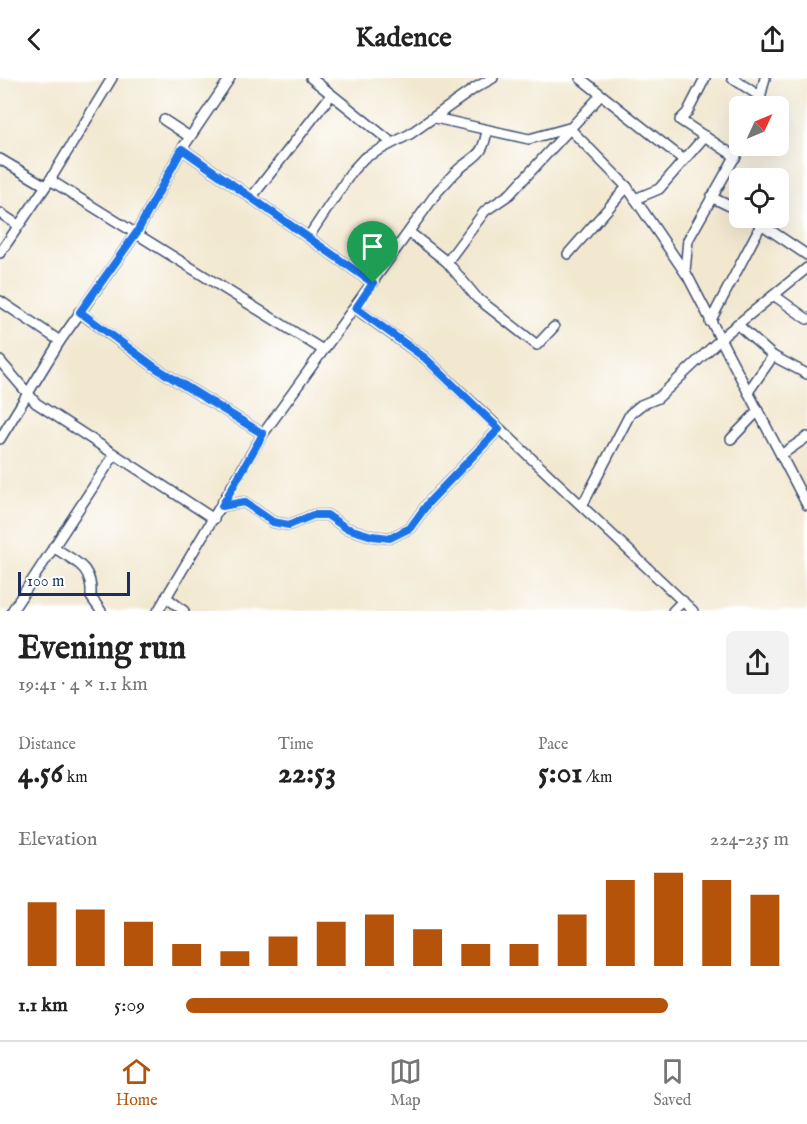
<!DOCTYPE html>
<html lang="en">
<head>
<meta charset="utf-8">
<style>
  body { margin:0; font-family:"IM FELL English",serif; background:#f2f2f2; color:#222; height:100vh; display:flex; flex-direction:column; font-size:22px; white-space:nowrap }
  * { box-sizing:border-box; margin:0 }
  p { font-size:20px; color:#767676 }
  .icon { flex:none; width:33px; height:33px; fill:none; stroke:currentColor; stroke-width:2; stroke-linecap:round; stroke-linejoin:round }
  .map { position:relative; height:533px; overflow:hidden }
  .details { display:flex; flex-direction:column; background:#fff; flex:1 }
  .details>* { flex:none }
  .needle { width:39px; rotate:46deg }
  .buttons { position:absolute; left:729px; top:18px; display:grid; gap:12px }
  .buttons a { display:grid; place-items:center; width:60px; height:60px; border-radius:9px; background:#fff; box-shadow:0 6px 24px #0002; font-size:30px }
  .scale { position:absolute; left:18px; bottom:15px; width:112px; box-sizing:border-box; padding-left:6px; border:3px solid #1b2f5e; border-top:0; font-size:16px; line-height:21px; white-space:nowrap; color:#1b2f5e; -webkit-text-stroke:4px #fff; paint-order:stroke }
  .pin { position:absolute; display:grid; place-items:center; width:51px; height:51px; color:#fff; margin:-62px -26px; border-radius:50% 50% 50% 0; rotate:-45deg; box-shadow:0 0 6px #0007 }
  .pin .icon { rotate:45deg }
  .round { display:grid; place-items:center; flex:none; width:63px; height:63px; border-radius:9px; background:#f2f2f2 }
  .head { display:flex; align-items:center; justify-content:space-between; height:102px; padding:0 18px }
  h1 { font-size:33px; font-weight:700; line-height:45px }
  .figures { display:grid; grid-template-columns:repeat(3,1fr); gap:9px; height:102px; padding:6px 18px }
  .figures div { display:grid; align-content:center }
  .figures b { font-size:30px; font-weight:700 }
  .figures small { font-size:16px; font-weight:400 }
  .figures p { font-size:16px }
  .chart { height:168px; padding:12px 18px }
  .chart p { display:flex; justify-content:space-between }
  .chart svg { width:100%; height:108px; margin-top:6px; stroke:#b45309; stroke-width:6 }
  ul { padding:0 18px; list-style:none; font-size:20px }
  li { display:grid; grid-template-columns:96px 72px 1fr; align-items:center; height:45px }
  li i { height:15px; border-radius:8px; background:#b45309 }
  header { display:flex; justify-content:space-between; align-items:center; height:78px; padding:0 18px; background:#fff; font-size:27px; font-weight:700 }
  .dock { display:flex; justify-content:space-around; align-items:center; height:84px; border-top:2px solid #e0e0e0; background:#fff; font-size:16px; color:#767676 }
  .dock a { display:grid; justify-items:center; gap:3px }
  .dock .current { color:#b45309 }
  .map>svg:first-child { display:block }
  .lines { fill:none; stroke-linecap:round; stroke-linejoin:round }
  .minor-casing { stroke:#3b4b6f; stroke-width:12 }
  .minor { stroke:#fff; stroke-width:9 }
  .route-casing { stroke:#fff; stroke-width:12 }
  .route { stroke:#1a73e8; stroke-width:8 }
</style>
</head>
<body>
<header><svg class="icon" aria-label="back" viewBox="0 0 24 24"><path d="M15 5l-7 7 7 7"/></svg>Kadence<svg class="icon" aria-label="share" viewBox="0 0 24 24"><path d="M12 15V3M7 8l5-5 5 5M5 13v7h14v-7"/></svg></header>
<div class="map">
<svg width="807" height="533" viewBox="0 0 807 533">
  <rect width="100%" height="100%" fill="#fff"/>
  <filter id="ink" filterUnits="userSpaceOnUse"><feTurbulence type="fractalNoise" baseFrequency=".0167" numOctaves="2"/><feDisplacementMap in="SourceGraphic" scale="12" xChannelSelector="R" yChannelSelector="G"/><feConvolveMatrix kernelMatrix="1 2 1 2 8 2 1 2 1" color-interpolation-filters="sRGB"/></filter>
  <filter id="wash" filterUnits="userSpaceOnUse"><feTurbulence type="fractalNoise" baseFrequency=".008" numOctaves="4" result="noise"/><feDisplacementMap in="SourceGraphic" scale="24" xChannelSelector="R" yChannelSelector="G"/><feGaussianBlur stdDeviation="1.35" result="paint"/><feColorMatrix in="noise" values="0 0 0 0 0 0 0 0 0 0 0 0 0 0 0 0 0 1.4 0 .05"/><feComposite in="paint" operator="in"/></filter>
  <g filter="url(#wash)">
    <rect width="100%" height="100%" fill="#f2e8d0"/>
  </g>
  <g filter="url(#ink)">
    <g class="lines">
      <g class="minor-casing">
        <g id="minor">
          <polyline points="311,0 391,64"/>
          <polyline points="580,0 684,82"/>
          <polyline points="705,0 687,35 680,42 736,79"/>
          <polyline points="732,0 761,19"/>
          <polyline points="758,28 765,0"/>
          <polyline points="435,40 529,61 569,50 627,109 568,176"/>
          <polyline points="164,42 190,59"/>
          <polyline points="741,68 688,162 685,193 807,427"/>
          <polyline points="182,71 373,205"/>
          <polyline points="0,81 44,107"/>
          <polyline points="50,102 323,272"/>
          <polyline points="627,109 686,196"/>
          <polyline points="711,119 740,133"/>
          <polyline points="251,120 331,17"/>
          <polyline points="635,121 659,111 705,58"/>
          <polyline points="0,135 18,147"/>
          <polyline points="752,140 807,177"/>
          <polyline points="409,154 447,184 477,220 537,267 554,249"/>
          <polyline points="309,158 353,92 364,80 410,56 475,10 493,0"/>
          <polyline points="0,175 50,102 112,0"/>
          <polyline points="447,184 485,133 510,116 601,17"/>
          <polyline points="775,218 807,241"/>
          <polyline points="0,223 60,263"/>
          <polyline points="355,230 425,280 693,533"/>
          <polyline points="79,234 156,290 263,356"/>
          <polyline points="710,244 762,145"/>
          <polyline points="737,246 773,278 807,296"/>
          <polyline points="0,283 36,325 214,441"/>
          <polyline points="748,314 773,278"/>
          <polyline points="0,361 60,263 137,154 182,71 230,0"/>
          <polyline points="731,361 758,333"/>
          <polyline points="781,377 807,359"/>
          <polyline points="222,428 244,424 273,444 289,447 313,437 327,437 346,450 372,458 390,460 410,450 429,424 499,351"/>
          <polyline points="582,428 630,336 641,327 658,320 727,255 807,190"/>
          <path d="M53,469C76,484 93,488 91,519L101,533"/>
          <polyline points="166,519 184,533"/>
          <polyline points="12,533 114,377"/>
          <path d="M158,533L263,356L438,113C445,106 452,97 459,91C477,76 483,78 487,52"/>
          <polyline points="673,533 683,523"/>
        </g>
      </g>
      <use href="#minor" class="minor"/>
    </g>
  </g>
  <g class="lines" filter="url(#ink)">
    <g class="route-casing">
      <polygon id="route" points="182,71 373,205 356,230 425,280 499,351 429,424 410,450 390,460 372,458 346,450 327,437 313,437 289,447 273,444 244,424 222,428 263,356 156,290 80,234 137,154"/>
    </g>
    <use href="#route" class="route"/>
  </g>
</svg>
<div class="buttons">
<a><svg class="needle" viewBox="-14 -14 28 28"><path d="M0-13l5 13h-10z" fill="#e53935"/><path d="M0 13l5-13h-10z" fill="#767676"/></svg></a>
<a><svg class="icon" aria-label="locate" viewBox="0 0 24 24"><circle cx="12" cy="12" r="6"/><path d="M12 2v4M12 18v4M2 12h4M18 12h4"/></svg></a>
</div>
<div class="scale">100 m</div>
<div class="pin" style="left:373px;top:205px;background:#1e9e55"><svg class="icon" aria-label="arrive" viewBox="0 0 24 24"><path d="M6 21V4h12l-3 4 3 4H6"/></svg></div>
</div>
<section class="details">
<div class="head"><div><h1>Evening run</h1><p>19:41 · 4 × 1.1 km</p></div><a class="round"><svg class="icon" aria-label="share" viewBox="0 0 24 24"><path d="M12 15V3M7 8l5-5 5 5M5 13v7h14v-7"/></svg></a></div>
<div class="figures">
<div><p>Distance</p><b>4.56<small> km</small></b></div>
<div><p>Time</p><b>22:53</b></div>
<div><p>Pace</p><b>5:01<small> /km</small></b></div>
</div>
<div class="chart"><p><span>Elevation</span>224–235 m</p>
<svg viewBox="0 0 160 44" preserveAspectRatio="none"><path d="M5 44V18M15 44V21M25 44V26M35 44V35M45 44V38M55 44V32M65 44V26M75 44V23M85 44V29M95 44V35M105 44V35M115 44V23M125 44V9M135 44V6M145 44V9M155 44V15"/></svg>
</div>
<ul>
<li><b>1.1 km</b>5:09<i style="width:80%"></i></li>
</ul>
</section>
<nav class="dock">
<a class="current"><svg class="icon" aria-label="home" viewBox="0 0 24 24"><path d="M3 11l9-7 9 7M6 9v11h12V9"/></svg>Home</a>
<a><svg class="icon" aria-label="map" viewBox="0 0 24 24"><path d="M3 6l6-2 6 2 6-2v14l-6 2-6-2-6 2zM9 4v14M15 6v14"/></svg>Map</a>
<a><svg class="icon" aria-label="saved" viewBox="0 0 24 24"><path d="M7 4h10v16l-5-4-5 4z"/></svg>Saved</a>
</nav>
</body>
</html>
